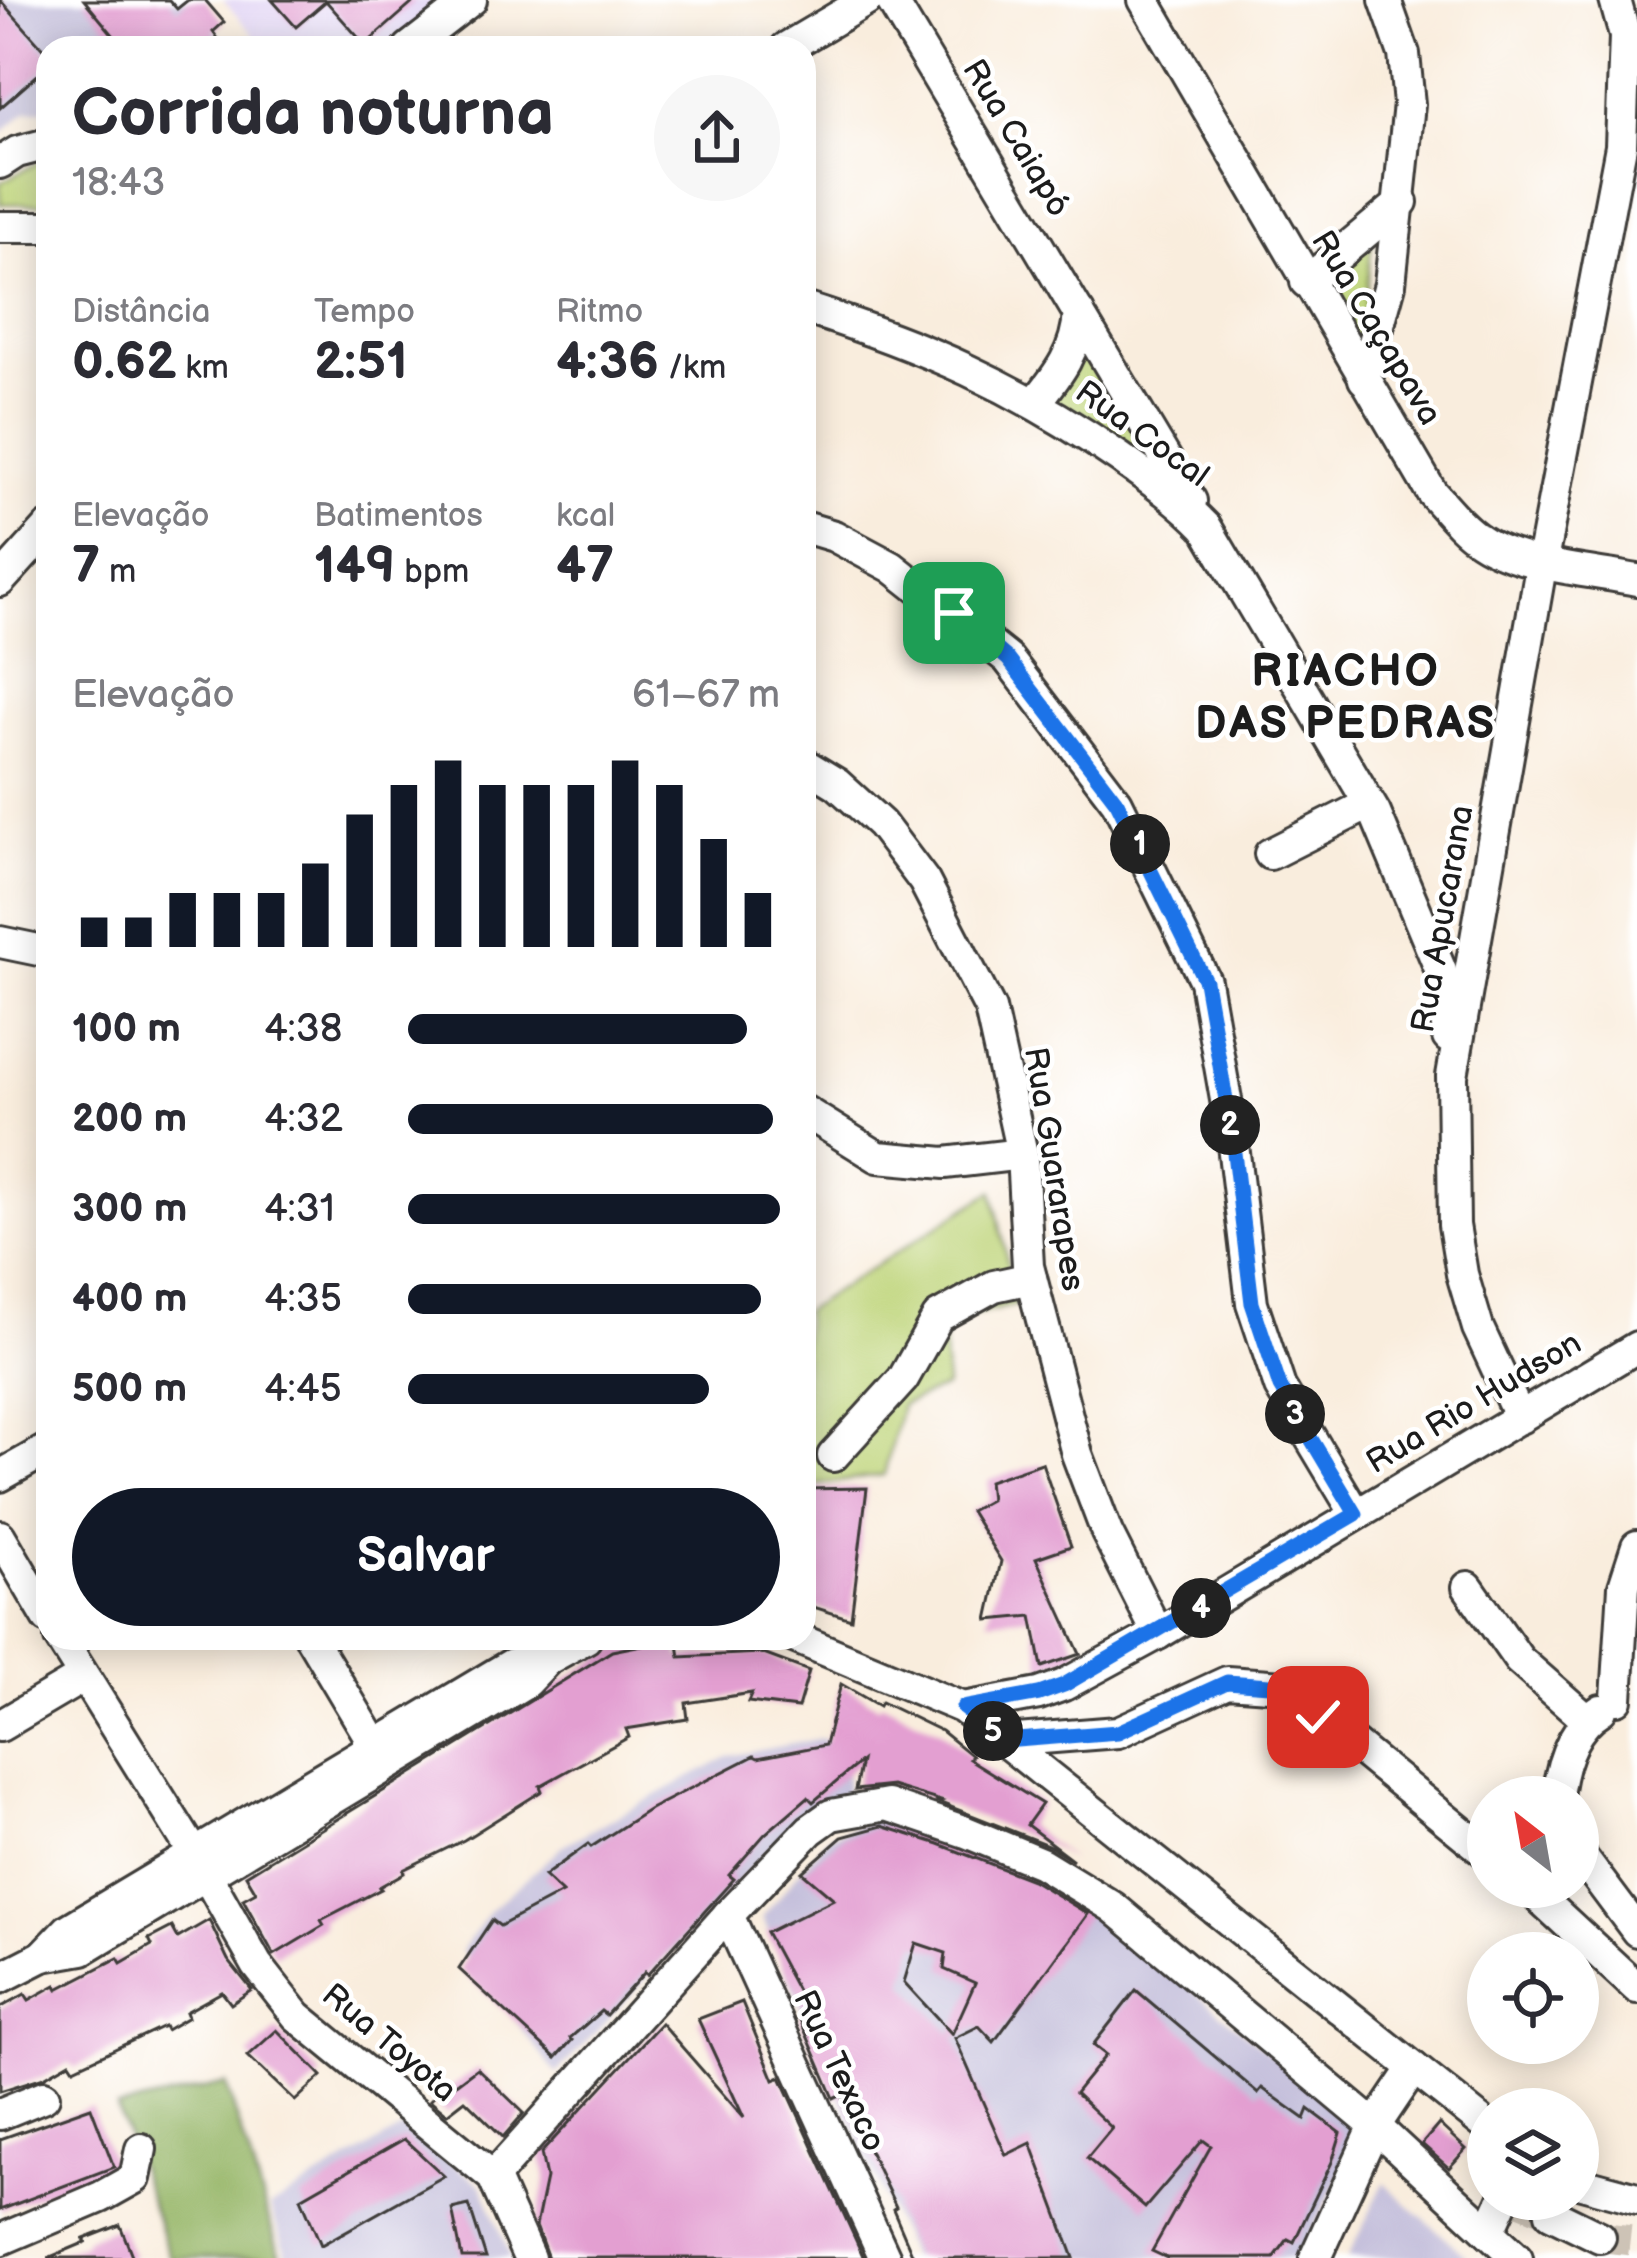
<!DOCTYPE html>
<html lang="pt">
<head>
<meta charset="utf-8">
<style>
  body { margin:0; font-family:"Balsamiq Sans",sans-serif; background:#f7f7f7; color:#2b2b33; height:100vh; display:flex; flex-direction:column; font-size:45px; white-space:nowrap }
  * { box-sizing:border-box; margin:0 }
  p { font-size:39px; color:#7c7c81 }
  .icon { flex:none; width:66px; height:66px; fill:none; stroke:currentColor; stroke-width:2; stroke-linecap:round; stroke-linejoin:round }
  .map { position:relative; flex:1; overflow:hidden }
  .details { position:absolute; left:36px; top:36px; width:780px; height:1614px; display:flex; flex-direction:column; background:#fff; border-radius:36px; box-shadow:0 6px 30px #0003 }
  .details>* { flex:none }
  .needle { width:78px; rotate:329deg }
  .tools { position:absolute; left:1467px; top:1776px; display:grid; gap:24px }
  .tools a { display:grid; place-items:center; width:132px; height:132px; border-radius:50%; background:#fff; box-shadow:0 6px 30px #0003; font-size:60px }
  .pin { position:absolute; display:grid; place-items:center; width:102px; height:102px; color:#fff; margin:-51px; border-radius:24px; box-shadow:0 6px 18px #0006 }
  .km { position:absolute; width:60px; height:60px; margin:-30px; border-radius:50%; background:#222; color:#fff; font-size:33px; line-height:60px; text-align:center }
  .round { display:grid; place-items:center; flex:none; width:126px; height:126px; border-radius:63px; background:#f7f7f7 }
  .headline { display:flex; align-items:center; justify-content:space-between; height:204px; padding:0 36px }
  h1 { font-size:66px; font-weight:800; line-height:90px }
  .metrics { display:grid; grid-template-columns:repeat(3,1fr); gap:18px; height:204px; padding:12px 36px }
  .metrics div { display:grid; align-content:center }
  .metrics b { font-size:51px; font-weight:800 }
  .metrics small { font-size:33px; font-weight:400 }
  .metrics p { font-size:33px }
  .chart { height:336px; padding:24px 36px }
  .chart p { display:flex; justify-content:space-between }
  .chart svg { width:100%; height:216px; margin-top:12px; stroke:#111827; stroke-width:6 }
  .button { display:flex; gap:24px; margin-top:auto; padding:24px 36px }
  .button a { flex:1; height:138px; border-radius:72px; background:#111827; color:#fff; font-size:48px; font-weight:800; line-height:138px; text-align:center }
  ul { padding:0 36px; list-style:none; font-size:39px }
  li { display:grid; grid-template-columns:192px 144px 1fr; align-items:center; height:90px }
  li i { height:30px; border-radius:15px; background:#111827 }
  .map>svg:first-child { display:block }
  .built { fill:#e1d4f4 }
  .industrial { fill:#c5c0db }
  .green { fill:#bed478; stroke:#6d784a; stroke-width:3 }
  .forest { fill:#96b668; stroke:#596942; stroke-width:3 }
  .building { fill:#e39fd1; fill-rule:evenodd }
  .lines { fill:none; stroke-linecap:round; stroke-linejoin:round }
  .minor-tunnel { stroke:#cdc3b6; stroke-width:30; stroke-dasharray:30 15; stroke-linecap:butt }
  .minor-casing { stroke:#3d3b39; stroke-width:36 }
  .minor { stroke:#fff; stroke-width:30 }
  .route-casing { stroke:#fff; stroke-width:24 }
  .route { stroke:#1a73e8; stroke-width:15 }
  .labels { text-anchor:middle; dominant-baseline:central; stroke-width:9; stroke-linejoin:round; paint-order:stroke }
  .street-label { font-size:33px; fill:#1c1c1c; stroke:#fff }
  .district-label { font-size:45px; font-weight:bold; letter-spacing:3px; fill:#1c1c1c; stroke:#fff }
</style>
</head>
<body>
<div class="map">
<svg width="1637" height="2258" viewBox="0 0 1637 2258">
  <rect width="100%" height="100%" fill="#fff"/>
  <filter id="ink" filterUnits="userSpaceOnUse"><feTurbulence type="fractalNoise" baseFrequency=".00833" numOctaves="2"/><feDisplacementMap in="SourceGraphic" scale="24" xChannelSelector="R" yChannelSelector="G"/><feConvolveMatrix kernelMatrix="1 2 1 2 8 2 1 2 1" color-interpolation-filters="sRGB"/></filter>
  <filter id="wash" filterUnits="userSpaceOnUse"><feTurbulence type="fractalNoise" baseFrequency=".004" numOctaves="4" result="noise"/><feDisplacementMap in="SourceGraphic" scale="48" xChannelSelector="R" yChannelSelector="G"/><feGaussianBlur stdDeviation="2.7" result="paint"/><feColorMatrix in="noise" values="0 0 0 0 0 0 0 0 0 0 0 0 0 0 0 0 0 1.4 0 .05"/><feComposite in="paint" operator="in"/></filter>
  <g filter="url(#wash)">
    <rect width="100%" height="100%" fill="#f9eddd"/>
    <polygon class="built" points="223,0 460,0 437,20 386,48 265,48"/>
    <g class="industrial">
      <polygon points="0,0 191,0 232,48 48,48 48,109 27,111 0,134"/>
      <polygon points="822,1738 847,1756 846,1792 804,1812 556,2074 461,1951 489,1911 565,1844 730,1756"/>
      <polygon points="901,1810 1081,1898 1363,2131 1298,2258 910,2258 762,1917 828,1837"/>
      <polygon points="403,2128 482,2185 511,2258 288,2258 270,2207"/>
      <polygon points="1384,2183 1468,2258 1347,2258"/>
    </g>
    <g class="green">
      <polygon points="48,157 48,204 0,204 0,183"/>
      <polygon points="1372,242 1361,344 1319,280"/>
      <polygon points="1086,337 1174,486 1042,401"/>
      <polygon points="993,1191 1016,1305 943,1322 946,1387 901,1405 884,1475 804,1487 804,1311"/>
    </g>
    <polygon class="forest" points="226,2084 281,2258 170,2258 117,2108"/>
    <g id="blocks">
      <g class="building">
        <polygon points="0,0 48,54 48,66 0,108"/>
        <polygon points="84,0 169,0 177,9 188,0 205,0 224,22 213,32 219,40 210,48 124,48"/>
        <polygon points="272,0 416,0 365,45 326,1 296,27"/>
        <polygon points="1042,1463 1071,1546 1036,1558 1080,1654 1042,1667 1032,1616 988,1620 1001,1561 970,1511 990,1500 988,1481"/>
        <polygon points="867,1488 851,1619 804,1604 804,1489"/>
        <polygon points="677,1638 680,1657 761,1653 809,1671 798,1708 748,1702 752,1693 686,1703 688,1719 626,1729 629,1737 540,1786 542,1791 464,1840 403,1870 404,1873 379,1887 381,1889 321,1920 324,1925 274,1955 243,1899 256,1892 246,1875 612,1651"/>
        <polygon points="841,1684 879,1706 881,1702 941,1731 972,1756 969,1759 1042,1804 1027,1825 1073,1860 1048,1845 938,1802 941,1801 892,1786 855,1790 861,1761 813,1802 808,1797 765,1834 729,1875 734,1879 647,1975 645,1972 606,2015 601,2011 570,2038 572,2040 556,2058 459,1969 492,1920 500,1926 562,1893 544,1876 588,1844 591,1847 650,1809 754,1756 758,1758 825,1745"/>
        <path d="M882,1826L939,1844L1032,1880L1088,1914L994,2042L979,2026L955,2038L1006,2155L1031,2143L1074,2258H914L893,2209L896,2207L842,2094L834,2098L799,2017L809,2013L766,1933L834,1899L802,1872L842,1837ZM916,1943L946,1953L944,1969L975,1983L952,2034L904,1982Z"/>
        <polygon points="209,1920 228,1960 252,1990 231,2004 222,1992 186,2012 188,2017 166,2030 164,2026 74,2068 70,2062 44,2077 0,2091 0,2008 25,1994 29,2000 56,1985 58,1989 118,1958 121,1963 152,1945 149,1939 172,1927 178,1938"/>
        <polygon points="1136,1990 1258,2093 1262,2088 1305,2119 1309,2109 1341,2133 1332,2162 1294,2242 1288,2239 1274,2258 1167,2258 1152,2251 1211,2146 1203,2140 1145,2208 1087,2158 1112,2128 1075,2093 1106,2055 1093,2045"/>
        <polygon points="742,2002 774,2080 781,2077 864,2258 548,2258 536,2226 546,2178 541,2153 661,2023 744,2118 698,2019"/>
        <polygon points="277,2030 322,2076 295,2101 248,2056"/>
        <polygon points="477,2068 524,2113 503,2137 465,2100 447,2114 430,2100 444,2085 449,2089"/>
        <polygon points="91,2107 114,2167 0,2210 0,2139"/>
        <polygon points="1439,2124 1466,2149 1449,2168 1422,2144"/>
        <polygon points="404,2139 444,2176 321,2245 301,2198"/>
        <polygon points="469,2205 486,2258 462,2258 452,2209"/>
        <polygon points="120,2225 133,2258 48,2258 86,2242 84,2239"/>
      </g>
    </g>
  </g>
  <g filter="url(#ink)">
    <use href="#blocks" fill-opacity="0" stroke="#3d3b39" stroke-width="3"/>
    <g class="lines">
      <g class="minor-tunnel">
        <polyline points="1521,2201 1551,2213"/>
        <polyline points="1600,2237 1637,2241"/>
      </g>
      <g class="minor-casing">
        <g id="minor">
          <polyline points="891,0 1191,501"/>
          <path d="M1144,0L1432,493C1447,509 1461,528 1480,540C1519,566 1591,571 1637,580"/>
          <polyline points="409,48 471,0"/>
          <polyline points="786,48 867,0"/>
          <polyline points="0,163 17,152 48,144"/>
          <polyline points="0,227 48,227"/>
          <polyline points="1306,282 1402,202"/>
          <path d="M804,308C924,346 1016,386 1120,458C1151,480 1180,500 1206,527L1375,813L1441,971L1448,1037"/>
          <polyline points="1364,379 1390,284 1409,104 1404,54 1385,0"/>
          <path d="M1036,402C1059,374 1077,350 1079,313"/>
          <polyline points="804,527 834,536 892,567 1008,659 1117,802 1205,981 1231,1128 1252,1303 1280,1387 1356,1514"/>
          <polyline points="0,581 48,528"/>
          <polyline points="804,764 837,784 881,824 924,881 990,1009 1022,1154 1028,1266 1077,1454 1107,1533 1158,1634"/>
          <polyline points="1270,854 1369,804"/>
          <polyline points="0,942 48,952"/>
          <polyline points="804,1111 878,1157 945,1163 1022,1154"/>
          <polyline points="1520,1418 1478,1328 1462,1274 1454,1225 1452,1076 1542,561 1621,146 1625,36 1615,0"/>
          <polyline points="833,1456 903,1379 938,1317 994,1286 1031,1278"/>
          <polyline points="0,1476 48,1449"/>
          <polyline points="0,1536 48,1618"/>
          <polyline points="1468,1587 1519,1660 1586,1719"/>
          <polyline points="60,1638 202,1866"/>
          <polyline points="311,1638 385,1762"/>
          <polyline points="796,1638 963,1708 1488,2127"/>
          <polyline points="1617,1699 1624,1586 1637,1546"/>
          <polyline points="963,1708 1039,1694 1064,1685 1158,1634 1637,1347"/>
          <polyline points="0,1726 83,1677"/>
          <polyline points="1004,1741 1118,1732 1227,1682 1283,1686 1488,1854"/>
          <path d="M1557,1797C1561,1764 1571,1728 1601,1710"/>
          <polyline points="1578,1852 1637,1931"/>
          <polyline points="207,1876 257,1965 297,2016 493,2177 529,2258"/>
          <polyline points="1528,1887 1637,1988"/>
          <polyline points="728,1915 885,2258"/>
          <polyline points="43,1956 69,1929 512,1664 548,1659"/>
          <polyline points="0,1978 43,1956 83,1949 526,1682 548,1659 586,1638"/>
          <polyline points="0,2114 44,2096"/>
          <polyline points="493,2177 728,1915 810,1830 831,1815 887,1805 966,1832 1041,1863 1113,1907 1375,2126 1517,2258"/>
          <polyline points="1578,2182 1637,2198"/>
          <polyline points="1551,2213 1600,2237"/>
          <polyline points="1489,2232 1504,2199"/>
          <polyline points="0,2240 101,2197 135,2178 141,2149"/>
          <polyline points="1315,2258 1375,2126 1414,2068"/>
        </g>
      </g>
      <use href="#minor" class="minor"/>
    </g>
  </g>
  <g class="lines" filter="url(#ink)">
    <g class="route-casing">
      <polyline id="route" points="954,613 1008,659 1117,802 1205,981 1231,1128 1252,1303 1280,1387 1356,1514 1064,1685 1039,1694 963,1708 1004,1741 1118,1732 1227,1682 1283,1686 1318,1717"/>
    </g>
    <use href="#route" class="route"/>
  </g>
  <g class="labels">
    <g class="street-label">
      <text transform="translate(1016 138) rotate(59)">Rua Caiapó</text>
      <text transform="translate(1376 328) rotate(59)">Rua Caçapava</text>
      <text transform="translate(1142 434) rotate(36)">Rua Cocal</text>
      <text transform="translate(1443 919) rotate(-80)">Rua Apucarana</text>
      <text transform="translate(1054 1169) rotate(81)">Rua Guararapes</text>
      <text transform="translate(1474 1403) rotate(-31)">Rua Rio Hudson</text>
      <text transform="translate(389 2043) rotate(40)">Rua Toyota</text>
      <text transform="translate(839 2071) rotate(65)">Rua Texaco</text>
    </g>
    <g class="district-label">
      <text x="1346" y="672">RIACHO<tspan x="1346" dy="52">DAS PEDRAS</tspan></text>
    </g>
  </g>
</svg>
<div class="tools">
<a><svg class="needle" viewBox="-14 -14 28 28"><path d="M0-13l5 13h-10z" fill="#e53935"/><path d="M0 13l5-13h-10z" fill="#7c7c81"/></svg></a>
<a><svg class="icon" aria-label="locate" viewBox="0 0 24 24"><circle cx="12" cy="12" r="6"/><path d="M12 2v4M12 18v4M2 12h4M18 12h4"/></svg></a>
<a><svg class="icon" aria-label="layers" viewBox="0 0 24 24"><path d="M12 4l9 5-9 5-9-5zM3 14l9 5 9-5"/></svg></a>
</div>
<div class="pin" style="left:954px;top:613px;background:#1e9e55"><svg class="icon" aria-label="arrive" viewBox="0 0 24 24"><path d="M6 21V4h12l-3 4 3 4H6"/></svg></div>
<div class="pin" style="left:1318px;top:1717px;background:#d93025"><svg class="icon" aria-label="check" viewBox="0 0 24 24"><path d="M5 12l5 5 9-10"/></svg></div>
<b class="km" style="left:1140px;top:844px">1</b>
<b class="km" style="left:1230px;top:1125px">2</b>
<b class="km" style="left:1295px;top:1414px">3</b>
<b class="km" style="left:1201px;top:1608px">4</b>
<b class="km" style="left:993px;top:1731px">5</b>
<section class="details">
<div class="headline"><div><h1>Corrida noturna</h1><p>18:43</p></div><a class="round"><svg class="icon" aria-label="share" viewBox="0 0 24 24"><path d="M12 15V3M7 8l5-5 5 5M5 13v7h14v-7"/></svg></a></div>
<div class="metrics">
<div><p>Distância</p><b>0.62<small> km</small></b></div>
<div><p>Tempo</p><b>2:51</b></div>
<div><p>Ritmo</p><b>4:36<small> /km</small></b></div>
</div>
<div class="metrics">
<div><p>Elevação</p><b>7<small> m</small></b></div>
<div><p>Batimentos</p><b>149<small> bpm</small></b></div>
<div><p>kcal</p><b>47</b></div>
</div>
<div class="chart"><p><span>Elevação</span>61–67 m</p>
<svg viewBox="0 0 160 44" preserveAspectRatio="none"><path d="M5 44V38M15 44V38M25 44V33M35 44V33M45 44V33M55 44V27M65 44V17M75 44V11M85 44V6M95 44V11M105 44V11M115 44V11M125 44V6M135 44V11M145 44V22M155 44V33"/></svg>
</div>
<ul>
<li><b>100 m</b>4:38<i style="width:91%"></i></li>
<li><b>200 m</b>4:32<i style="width:98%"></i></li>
<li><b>300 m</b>4:31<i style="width:100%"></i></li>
<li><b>400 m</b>4:35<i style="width:95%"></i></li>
<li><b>500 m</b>4:45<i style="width:81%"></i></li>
</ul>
<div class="button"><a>Salvar</a></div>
</section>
</div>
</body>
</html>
